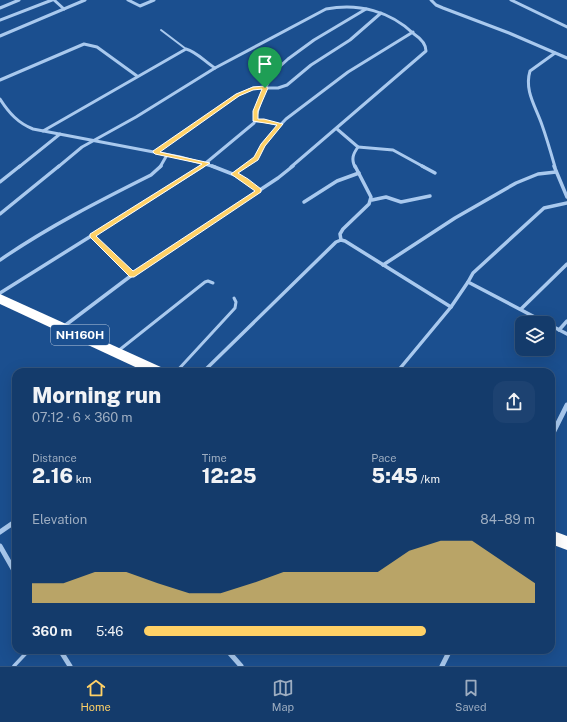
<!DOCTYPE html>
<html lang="en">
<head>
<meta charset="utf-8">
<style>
  body { margin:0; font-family:"Public Sans",sans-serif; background:#1d4271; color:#f1f3f6; height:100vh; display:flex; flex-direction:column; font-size:15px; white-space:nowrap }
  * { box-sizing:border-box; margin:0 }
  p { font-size:13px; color:#9dadc1 }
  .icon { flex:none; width:22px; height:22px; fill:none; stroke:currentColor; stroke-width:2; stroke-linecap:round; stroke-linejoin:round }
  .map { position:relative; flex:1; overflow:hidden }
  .panel { position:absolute; left:12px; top:368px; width:543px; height:286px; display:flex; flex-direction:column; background:#143b6b; border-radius:12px; box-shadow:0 4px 16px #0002,0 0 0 1px #33557e }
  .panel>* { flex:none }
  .buttons { position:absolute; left:515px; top:316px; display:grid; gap:8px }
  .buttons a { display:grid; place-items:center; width:40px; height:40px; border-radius:8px; background:#143b6b; box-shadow:0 4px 16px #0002,0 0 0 1px #33557e; font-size:20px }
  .pin { position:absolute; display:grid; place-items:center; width:34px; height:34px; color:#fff; margin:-41px -17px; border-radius:50% 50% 50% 0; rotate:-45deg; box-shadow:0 0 4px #0007 }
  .pin .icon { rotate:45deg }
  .round { display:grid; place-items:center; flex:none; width:42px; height:42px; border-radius:12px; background:#1d4271 }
  .overview { display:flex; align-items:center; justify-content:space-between; height:68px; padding:0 20px }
  h1 { font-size:22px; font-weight:800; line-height:30px }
  .figures { display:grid; grid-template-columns:repeat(3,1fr); gap:6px; height:68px; padding:4px 20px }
  .figures div { display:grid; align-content:center }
  .figures b { font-size:20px; font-weight:800 }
  .figures small { font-size:11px; font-weight:400 }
  .figures p { font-size:11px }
  .chart { height:112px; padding:8px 20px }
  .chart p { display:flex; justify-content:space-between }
  .chart svg { width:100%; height:72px; margin-top:4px; fill:#ffd166; opacity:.7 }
  ul { padding:0 20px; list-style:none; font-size:13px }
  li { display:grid; grid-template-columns:64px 48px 1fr; align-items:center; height:30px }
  li i { height:10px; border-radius:5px; background:#ffd166 }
  .tab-bar { display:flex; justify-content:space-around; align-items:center; height:56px; border-top:1px solid #33557e; background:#143b6b; font-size:11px; color:#9dadc1 }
  .tab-bar a { display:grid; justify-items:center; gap:2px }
  .tab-bar .selected { color:#ffd166 }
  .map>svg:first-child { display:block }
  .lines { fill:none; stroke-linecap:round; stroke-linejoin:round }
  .lane-far2 { stroke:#a9c9ee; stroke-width:2 }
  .lane-far1 { stroke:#a9c9ee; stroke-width:3 }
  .lane { stroke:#a9c9ee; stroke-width:3.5 }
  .street-far2 { stroke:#a9c9ee; stroke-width:3 }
  .street-far1 { stroke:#a9c9ee; stroke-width:3.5 }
  .street { stroke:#a9c9ee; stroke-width:5 }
  .highway { fill:#fff; fill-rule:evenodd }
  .route { fill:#ffd166; stroke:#fff; fill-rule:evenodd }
  .labels { text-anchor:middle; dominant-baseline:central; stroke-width:3; stroke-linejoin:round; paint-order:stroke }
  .shield { fill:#1b4f8f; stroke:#bbcadd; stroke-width:1 }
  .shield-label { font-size:12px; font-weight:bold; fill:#fff }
</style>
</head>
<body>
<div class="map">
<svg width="567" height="666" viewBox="0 0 567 666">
  <rect width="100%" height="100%" fill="#1b4f8f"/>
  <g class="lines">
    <polyline class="lane-far2" points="161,30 186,49"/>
    <g class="lane-far1">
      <polyline points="118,351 205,282 208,281 213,283"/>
      <polyline points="176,372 235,308 236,302 234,298"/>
    </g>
    <polyline class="lane" points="14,666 29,650"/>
    <g class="street-far2">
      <polyline points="54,0 64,9"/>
      <polyline points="128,0 140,6 154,0"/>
      <polyline points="431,0 436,5 443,8 509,33 567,58"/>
      <polyline points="511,0 567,27"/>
      <polyline points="0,8 19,0"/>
      <polyline points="0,20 52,0"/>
      <polyline points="0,36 85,0"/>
      <polyline points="0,80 84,44 97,47 137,76"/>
      <path d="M0,99C9,113 18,123 33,129L180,157L215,167"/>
      <polyline points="256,121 264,121 280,125"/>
      <path d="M337,129L358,147C353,154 351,159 355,167"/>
      <path d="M43,131L186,49C197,52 205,62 215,68"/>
      <polyline points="358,147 393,150 424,167"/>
      <polyline points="155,152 238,95 253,88 278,88 287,85 311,65 350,40 381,13"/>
      <polyline points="19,167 60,134"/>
      <path d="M58,167L82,147L136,117L215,68L326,9C359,3 390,11 414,34C420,38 426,44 426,51L291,167"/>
      <polyline points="160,167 167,155"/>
      <polyline points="201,167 254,123 263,93 270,78 277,69 288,59 314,40 366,9"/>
      <polyline points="244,167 256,158 267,139 286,119 348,72 413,32"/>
      <path d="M555,167C551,153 547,139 542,125C536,107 524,91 530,71L555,53"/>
    </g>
    <g class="street-far1">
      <polyline points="212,166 235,175 259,191"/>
      <polyline points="422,166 435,173"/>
      <polyline points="554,166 567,197"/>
      <polyline points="234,174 245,166"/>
      <polyline points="0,182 20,166"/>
      <polyline points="372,200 386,197 401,202 430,196"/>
      <polyline points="304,202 337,181 359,173"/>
      <polyline points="0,214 59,166"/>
      <polyline points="92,236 132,275"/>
      <polyline points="341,240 340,234 343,229 369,204 371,197 355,166"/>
      <path d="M0,260C48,227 99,201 151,175L161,166"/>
      <polyline points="383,265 455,218 516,183 538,174 556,172"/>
      <polyline points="0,293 203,166"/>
      <polyline points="521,309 567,264"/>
      <polyline points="546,323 468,282 473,273 544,208 567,203"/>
      <polyline points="548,324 567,334"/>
      <polyline points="63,327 132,275 278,178 293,166"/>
      <polyline points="559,330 567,321"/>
      <polyline points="203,372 336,242 341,240 345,241 451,307"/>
      <polyline points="397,372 451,307 468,282"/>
    </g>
    <g class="street">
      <polyline points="551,437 567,405"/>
      <polyline points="0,532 16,521"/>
      <polyline points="0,546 16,574"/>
      <polyline points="60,650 70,666"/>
      <polyline points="227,650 241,666"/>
      <polyline points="442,666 450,650"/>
    </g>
    <g class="highway">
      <polygon points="0,294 163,368 165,372 146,372 0,304"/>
      <polygon points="551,530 567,536 567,550 551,544"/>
    </g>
  </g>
  <path class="route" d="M265,86L268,88L258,111V119H264L283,124L265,146L258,160L238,173L248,179L261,189V192L134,277H130L90,237V234L202,164L155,154L153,152V151L236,94L253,87ZM262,89L253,111V121L277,125L261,144L254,157L231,174L255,191L133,271L96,236L210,163L160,152L239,96L253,90Z"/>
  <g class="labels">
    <rect class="shield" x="51" y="325" width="58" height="20" rx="3"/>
    <g class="shield-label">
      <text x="80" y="335">NH160H</text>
    </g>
  </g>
</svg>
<div class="buttons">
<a><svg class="icon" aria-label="layers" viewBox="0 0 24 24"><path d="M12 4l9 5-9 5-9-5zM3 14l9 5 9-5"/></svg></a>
</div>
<div class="pin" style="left:265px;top:88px;background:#1e9e55"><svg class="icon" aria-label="arrive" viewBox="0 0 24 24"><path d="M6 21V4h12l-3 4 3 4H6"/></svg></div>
<section class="panel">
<div class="overview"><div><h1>Morning run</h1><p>07:12 · 6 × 360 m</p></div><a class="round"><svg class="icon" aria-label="share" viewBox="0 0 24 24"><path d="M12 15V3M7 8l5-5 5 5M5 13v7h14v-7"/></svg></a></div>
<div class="figures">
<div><p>Distance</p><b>2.16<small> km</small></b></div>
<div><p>Time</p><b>12:25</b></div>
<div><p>Pace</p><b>5:45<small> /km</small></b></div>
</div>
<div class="chart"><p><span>Elevation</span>84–89 m</p>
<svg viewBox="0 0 160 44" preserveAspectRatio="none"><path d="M0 44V32L10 32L20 25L30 25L40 32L50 38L60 38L70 32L80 25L90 25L100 25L110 25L120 12L130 6L140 6L150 19L160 32V44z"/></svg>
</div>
<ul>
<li><b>360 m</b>5:46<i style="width:72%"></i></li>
</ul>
</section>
</div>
<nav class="tab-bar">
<a class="selected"><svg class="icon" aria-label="home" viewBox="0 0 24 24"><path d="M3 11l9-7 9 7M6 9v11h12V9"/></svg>Home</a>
<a><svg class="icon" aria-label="map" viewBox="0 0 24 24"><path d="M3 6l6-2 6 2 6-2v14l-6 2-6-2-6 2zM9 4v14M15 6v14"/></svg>Map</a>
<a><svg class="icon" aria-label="saved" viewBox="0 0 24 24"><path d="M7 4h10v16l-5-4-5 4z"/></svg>Saved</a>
</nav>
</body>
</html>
